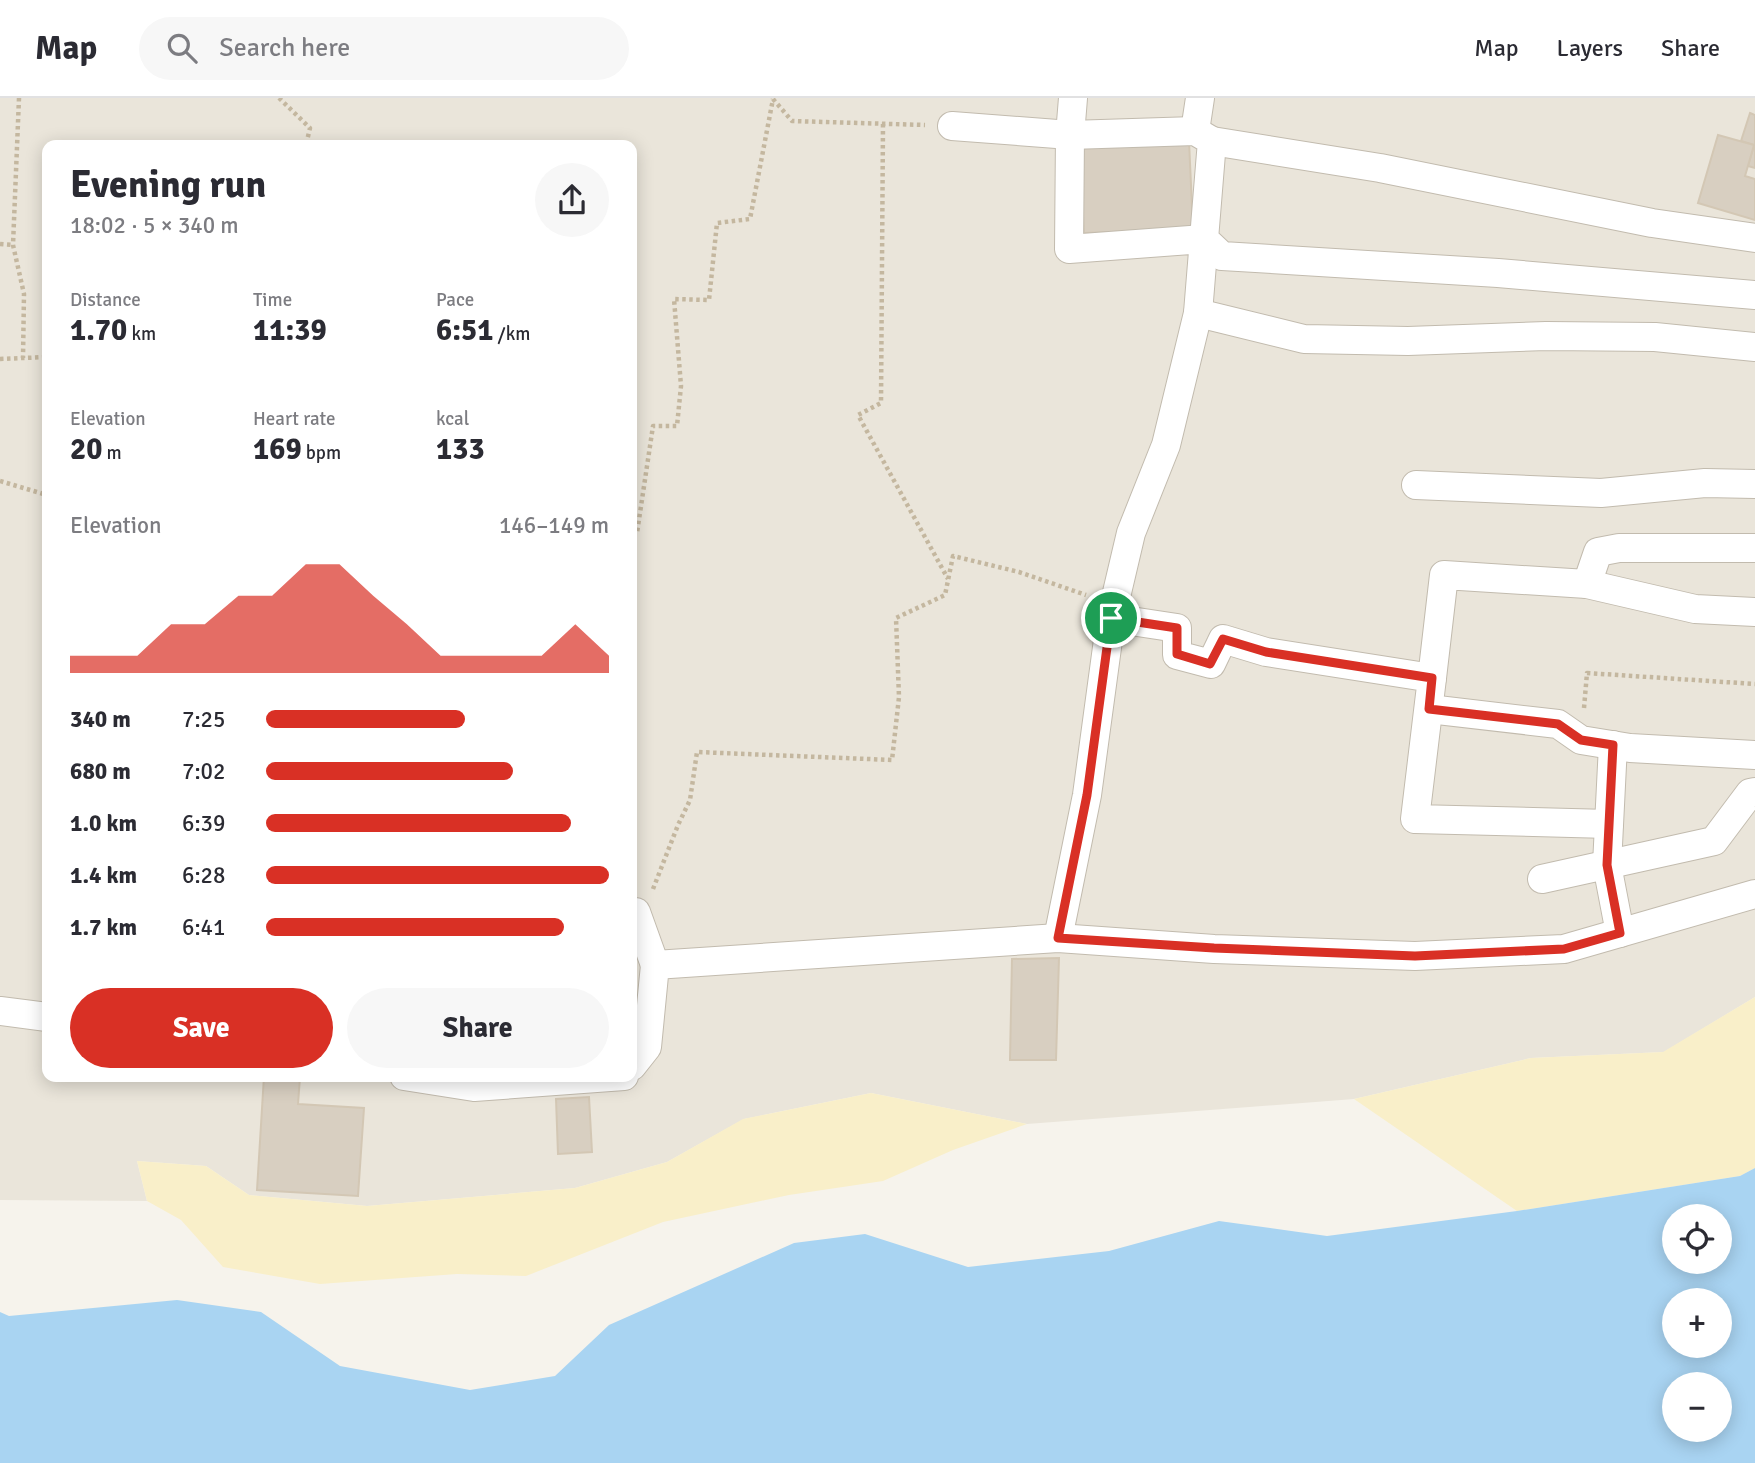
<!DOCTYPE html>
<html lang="en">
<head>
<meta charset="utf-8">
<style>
  body { margin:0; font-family:Signika,sans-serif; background:#f7f7f7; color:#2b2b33; height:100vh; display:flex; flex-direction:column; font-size:26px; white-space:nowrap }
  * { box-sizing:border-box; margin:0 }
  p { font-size:23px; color:#7c7c81 }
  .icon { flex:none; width:38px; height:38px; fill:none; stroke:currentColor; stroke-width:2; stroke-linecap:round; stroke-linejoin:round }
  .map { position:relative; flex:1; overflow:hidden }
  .side { position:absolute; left:42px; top:42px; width:595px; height:942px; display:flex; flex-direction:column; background:#fff; border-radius:14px; box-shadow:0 4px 18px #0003 }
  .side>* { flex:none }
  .fabs { position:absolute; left:1662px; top:1106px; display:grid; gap:14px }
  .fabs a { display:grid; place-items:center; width:70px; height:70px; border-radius:50%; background:#fff; box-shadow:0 4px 18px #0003; font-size:35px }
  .pin { position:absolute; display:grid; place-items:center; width:60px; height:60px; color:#fff; margin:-30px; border:4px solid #fff; border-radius:50%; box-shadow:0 2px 7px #0007 }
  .round { display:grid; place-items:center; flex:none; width:74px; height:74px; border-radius:37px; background:#f7f7f7 }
  .overview { display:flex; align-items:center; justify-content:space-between; height:119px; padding:0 28px }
  h1 { font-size:38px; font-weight:800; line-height:52px }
  .figures { display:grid; grid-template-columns:repeat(3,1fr); gap:10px; height:119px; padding:7px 28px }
  .figures div { display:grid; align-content:center }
  .figures b { font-size:30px; font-weight:800 }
  .figures small { font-size:19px; font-weight:400 }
  .figures p { font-size:19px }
  .chart { height:196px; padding:14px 28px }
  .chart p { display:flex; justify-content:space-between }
  .chart svg { width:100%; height:126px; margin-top:7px; fill:#d93025; opacity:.7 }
  .button { display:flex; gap:14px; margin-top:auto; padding:14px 28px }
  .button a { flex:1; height:80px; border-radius:42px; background:#d93025; color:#fff; font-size:28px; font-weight:800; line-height:80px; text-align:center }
  .button a+a { background:#f7f7f7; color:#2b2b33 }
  ul { padding:0 28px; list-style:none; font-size:23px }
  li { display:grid; grid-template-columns:112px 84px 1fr; align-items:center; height:52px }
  li i { height:18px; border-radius:9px; background:#d93025 }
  header { display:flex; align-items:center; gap:42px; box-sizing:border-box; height:98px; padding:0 35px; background:#fff; border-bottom:2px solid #e1e1e2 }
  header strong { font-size:33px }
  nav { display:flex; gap:38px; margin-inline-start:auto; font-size:24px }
  .search { width:490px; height:63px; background:#f7f7f7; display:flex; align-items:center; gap:18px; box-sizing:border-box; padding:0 24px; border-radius:38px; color:#7c7c81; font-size:26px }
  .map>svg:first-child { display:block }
  .residential { fill:#eae5da; fill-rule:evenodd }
  .sand { fill:#f9efc9 }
  .water { fill:#a9d4f2; fill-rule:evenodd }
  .building { fill:#d8cfc1; stroke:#d3c7b4; stroke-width:2 }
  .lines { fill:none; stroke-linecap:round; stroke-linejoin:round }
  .street-casing { stroke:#c2bbae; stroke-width:30 }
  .path { stroke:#c4b79f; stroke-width:4.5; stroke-dasharray:3.5 3.5; stroke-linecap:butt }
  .street { stroke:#fff; stroke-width:28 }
  .route-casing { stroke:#fff; stroke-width:14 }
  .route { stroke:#d93025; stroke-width:9 }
</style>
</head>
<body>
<header>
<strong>Map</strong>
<div class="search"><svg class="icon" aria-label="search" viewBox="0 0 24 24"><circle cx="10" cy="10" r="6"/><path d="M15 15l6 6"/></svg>Search here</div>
<nav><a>Map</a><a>Layers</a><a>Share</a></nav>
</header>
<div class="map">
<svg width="1755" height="1365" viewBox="0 0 1755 1365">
  <rect width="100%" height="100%" fill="#f6f3ec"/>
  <path class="residential" d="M0,0H1755V899L1664,954L1531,960L1354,1001L1027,1026L871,995L744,1021L667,1064L575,1090L367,1108L249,1097L206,1068L137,1063L147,1103L0,1102ZM47,47H632V978H47Z"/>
  <g class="sand">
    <polygon points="1755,899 1755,1070 1740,1078 1517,1113 1354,1001 1531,960 1663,954"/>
    <polygon points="871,995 1027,1026 953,1052 883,1083 789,1097 663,1124 526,1178 457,1176 320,1186 223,1169 181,1122 147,1103 137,1063 206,1068 249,1097 367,1108 575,1090 667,1064 743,1021"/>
  </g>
  <path class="water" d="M1755,1070V1365H0V1214L9,1218L177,1202L261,1214L340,1268L470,1292L555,1278L609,1227L794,1145L865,1136L968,1169L1109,1153L1219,1123L1327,1138L1517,1113L1740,1078ZM1675,1118H1720V1164H1675ZM1675,1202H1720V1248H1675ZM1675,1286H1720V1332H1675Z"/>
  <g class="building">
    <polygon points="1750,15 1755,17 1755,70 1748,68 1754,47 1741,43"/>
    <polygon points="1718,37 1754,47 1745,78 1755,81 1755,122 1698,105"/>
    <polygon points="1189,43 1193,131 1084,135 1079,48"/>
    <polygon points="1059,860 1056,962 1010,962 1012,861"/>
    <polygon points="264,978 300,979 298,1006 364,1010 358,1098 257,1092"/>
    <polygon points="589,999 592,1054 558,1056 556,1001"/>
  </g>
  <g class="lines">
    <g class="street-casing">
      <g id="street">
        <polyline points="952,28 1070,37 1195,33 1212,43 1204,141 1222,158 1498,175 1755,197"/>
        <polyline points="1195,33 1200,0"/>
        <polyline points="1212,43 1380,70 1652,125 1755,140"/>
        <polyline points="1198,215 1304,241 1408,243 1546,238 1655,239 1755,249"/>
        <polyline points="1416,387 1601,395 1705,385 1755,386"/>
        <polyline points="1587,486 1598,454 1619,450 1755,450"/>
        <polyline points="1111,520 1177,530 1177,557 1211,566 1223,541 1266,554 1432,580 1415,721 1609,726"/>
        <polyline points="1432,580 1444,477 1587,486 1695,511 1755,514"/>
        <polyline points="1429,611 1558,626 1581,642 1630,650 1755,657"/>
        <polyline points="1613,647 1607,767 1620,835"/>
        <polyline points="1542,781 1714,743 1750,695 1755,694"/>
        <polyline points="632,814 636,814 655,867"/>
        <polyline points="1058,840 1087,697 1111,520 1131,435 1166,347 1198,215 1204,141 1069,151 1070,37 1073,0"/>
        <polyline points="0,913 47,919"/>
        <polyline points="632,968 647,949 655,867 1058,840 1214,851 1415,858 1564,851 1755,796"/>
        <polyline points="404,978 474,989 624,978"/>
      </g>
    </g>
    <g class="path">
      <polyline points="19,0 13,147 24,196 23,260"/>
      <polyline points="279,0 310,30 306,47"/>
      <polyline points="773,1 792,23 925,27"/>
      <polyline points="883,26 881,305 858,317 948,481"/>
      <polyline points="0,146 13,147"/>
      <polyline points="0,261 47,259"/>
      <polyline points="0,383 47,397"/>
      <polyline points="632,434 637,435 653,328 677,328 681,288 674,201 709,202 717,125 750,121 773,1"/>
      <polyline points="1584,610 1587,575 1755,586"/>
      <polyline points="653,791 678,727 690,702 697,654 892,662 899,599 896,520 945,497 953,458 1019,474 1086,497"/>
    </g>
    <use href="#street" class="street"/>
  </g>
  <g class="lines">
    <g class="route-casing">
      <polygon id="route" points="1111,520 1177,530 1177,556 1210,566 1223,541 1266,554 1432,580 1429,611 1558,626 1581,642 1613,647 1607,767 1620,835 1564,851 1415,858 1214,850 1058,840 1087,697"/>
    </g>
    <use href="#route" class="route"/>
  </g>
</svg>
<div class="fabs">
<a><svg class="icon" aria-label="locate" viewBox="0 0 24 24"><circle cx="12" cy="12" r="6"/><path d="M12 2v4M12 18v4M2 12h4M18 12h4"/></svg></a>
<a>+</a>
<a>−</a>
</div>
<div class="pin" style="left:1111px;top:520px;background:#1e9e55"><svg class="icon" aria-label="arrive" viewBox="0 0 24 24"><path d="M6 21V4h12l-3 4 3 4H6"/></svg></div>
<section class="side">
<div class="overview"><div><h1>Evening run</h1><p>18:02 · 5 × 340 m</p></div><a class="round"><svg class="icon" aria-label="share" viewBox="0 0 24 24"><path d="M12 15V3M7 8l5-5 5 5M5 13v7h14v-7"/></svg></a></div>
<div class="figures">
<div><p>Distance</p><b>1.70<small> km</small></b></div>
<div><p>Time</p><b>11:39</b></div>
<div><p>Pace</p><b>6:51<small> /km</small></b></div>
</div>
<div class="figures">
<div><p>Elevation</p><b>20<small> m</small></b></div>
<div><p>Heart rate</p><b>169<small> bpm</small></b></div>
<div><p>kcal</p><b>133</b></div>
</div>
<div class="chart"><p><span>Elevation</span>146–149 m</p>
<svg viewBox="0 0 160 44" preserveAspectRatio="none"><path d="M0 44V38L10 38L20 38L30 27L40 27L50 17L60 17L70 6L80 6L90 17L100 27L110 38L120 38L130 38L140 38L150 27L160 38V44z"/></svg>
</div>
<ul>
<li><b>340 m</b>7:25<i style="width:58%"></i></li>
<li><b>680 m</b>7:02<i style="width:72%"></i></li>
<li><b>1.0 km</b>6:39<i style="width:89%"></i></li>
<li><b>1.4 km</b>6:28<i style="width:100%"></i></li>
<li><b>1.7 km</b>6:41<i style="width:87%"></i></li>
</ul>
<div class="button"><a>Save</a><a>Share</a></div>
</section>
</div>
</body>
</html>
